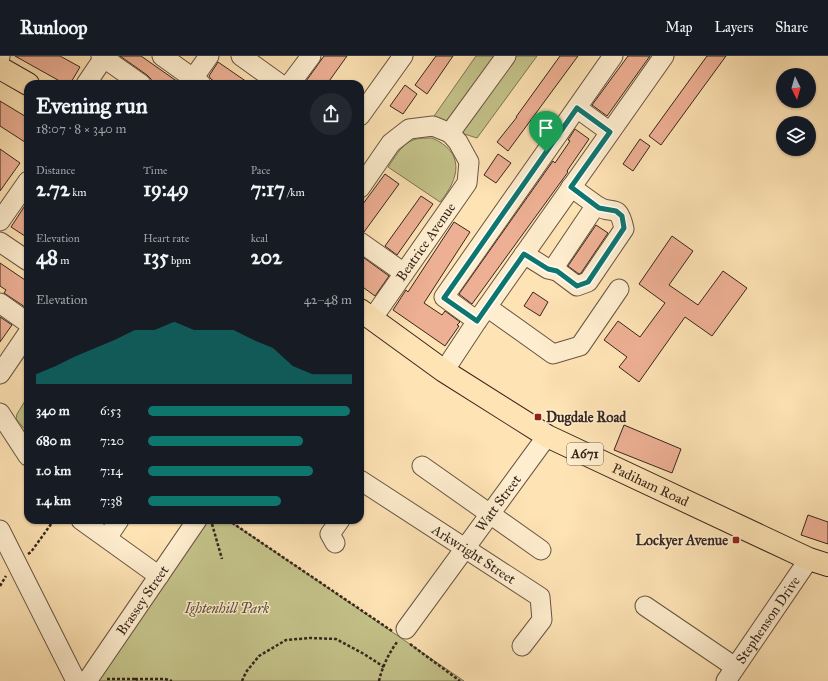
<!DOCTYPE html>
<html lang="en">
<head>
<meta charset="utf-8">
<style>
  body { margin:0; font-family:"IM FELL Great Primer",serif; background:#242831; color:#f1f3f6; height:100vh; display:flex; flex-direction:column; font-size:15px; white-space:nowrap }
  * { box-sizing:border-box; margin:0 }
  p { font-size:13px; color:#9ea1a6 }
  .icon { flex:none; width:22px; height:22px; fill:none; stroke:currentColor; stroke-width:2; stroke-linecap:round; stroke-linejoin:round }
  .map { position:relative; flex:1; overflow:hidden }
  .sheet { position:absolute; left:24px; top:24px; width:340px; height:444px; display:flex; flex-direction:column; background:#171b24; border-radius:12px; box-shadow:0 1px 3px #0004 }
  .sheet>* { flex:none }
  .needle { width:26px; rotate:175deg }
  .buttons { position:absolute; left:776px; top:12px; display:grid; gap:8px }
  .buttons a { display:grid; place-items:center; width:40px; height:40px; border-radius:50%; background:#171b24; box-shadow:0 1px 3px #0004; font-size:20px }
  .pin { position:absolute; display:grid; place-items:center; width:34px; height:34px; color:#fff; margin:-41px -17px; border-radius:50% 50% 50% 0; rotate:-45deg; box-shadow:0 0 4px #0007 }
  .pin .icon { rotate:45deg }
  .round { display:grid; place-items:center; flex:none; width:42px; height:42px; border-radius:21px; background:#242831 }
  .headline { display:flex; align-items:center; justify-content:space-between; height:68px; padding:0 12px }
  h1 { font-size:22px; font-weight:700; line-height:30px }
  .stats { display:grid; grid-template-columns:repeat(3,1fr); gap:6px; height:68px; padding:4px 12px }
  .stats div { display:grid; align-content:center }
  .stats b { font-size:20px; font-weight:700 }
  .stats small { font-size:11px; font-weight:400 }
  .stats p { font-size:11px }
  .chart { height:112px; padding:8px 12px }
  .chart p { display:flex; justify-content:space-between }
  .chart svg { width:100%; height:72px; margin-top:4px; fill:#0f766e; opacity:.7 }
  ul { padding:0 12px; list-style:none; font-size:13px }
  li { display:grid; grid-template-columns:64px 48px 1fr; align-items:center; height:30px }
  li i { height:10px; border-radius:5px; background:#0f766e }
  header { display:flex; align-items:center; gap:24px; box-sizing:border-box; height:56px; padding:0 20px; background:#171b24; border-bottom:1px solid #363941 }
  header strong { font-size:19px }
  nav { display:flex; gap:22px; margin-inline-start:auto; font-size:14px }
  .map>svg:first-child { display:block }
  .green { fill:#c4c38a; stroke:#7d7454 }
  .building { fill:#eeb094; stroke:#36261e }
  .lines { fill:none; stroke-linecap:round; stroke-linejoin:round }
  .minor-casing { stroke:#685544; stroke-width:21 }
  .major-casing { stroke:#36261e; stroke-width:24 }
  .path { stroke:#36261e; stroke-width:2.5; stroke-dasharray:3 2; stroke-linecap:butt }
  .minor { stroke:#feedce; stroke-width:19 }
  .major { stroke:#fee3b4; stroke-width:22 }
  .route-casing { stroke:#fff; stroke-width:8 }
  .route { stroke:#0f766e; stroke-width:5 }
  .poi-dot { fill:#8f2418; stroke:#feedce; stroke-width:1.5 }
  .labels { text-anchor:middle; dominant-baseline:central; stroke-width:3; stroke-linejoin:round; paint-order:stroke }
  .shield { fill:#feedce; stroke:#726253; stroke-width:1 }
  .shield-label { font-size:13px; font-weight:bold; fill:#36261e }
  .street-label { font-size:14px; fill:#36261e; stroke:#feedce }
  .poi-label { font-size:14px; font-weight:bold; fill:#36261e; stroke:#feedce; text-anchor:start }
  .park-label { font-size:14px; font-style:italic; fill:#5a4d39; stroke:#feedce }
</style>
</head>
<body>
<header>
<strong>Runloop</strong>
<nav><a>Map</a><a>Layers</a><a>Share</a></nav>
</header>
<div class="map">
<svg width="828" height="625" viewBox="0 0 828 625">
  <rect width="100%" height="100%" fill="#fee3b4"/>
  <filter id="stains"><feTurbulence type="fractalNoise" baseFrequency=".005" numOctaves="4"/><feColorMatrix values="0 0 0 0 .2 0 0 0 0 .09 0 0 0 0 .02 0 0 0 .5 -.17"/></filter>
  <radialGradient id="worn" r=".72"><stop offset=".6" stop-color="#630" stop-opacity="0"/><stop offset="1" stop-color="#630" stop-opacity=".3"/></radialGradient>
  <g class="green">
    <polygon points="476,0 498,0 452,64 441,65 432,63"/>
    <polygon points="514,0 537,0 477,82 458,76"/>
    <path d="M432,82C465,96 460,122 440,146L388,111C394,103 400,91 409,86C415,82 424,82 432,82Z"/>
    <polygon points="28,340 28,377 16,363 17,358"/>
    <polygon points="197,464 228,464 464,625 87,625"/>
  </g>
  <g class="building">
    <polygon points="15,0 60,0 80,11 70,28 65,28"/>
    <polygon points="120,0 141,0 178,26 178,28 152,28 151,23 147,19"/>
    <polygon points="324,0 347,0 327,28 304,28"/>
    <polygon points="436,0 453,0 427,38 415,29"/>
    <polygon points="560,0 578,0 508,95 497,86 517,61 516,61"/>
    <polygon points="628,0 650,0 607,60 592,49"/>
    <polygon points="707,0 726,0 661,89 649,80"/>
    <polygon points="218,6 250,28 218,28 211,23 209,20"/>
    <polygon points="405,29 417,38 403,58 390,50"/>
    <polygon points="0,45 28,62 28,88 0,70"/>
    <polygon points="575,73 589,83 567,115 568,116 472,248 459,238 553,105 555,107 570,85 568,84"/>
    <polygon points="640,83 650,90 633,115 623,108"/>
    <polygon points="0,93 20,107 0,135"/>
    <polygon points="498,98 511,107 496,127 484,119"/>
    <polygon points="385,118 399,128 364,176 360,175 360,152"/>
    <polygon points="421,140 433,148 397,199 385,190"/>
    <polygon points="28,145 28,182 11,171"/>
    <polygon points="454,166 470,176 424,247 442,259 445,255 460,266 457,269 459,270 445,290 393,254 406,234 408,236"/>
    <polygon points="596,169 608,177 581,217 579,218 568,210"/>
    <polygon points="672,180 693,195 669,229 698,249 723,215 747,232 712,280 685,261 639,326 619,311 627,301 604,284 618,265 640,281 665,247 639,228"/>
    <polygon points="360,199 389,220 375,240 360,229"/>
    <polygon points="0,207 28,226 28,253 4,237 6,234 0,230"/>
    <polygon points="533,236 548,246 540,260 524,250"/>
    <polygon points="0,261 12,269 0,286"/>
    <polygon points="624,369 681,393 672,417 614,394"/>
    <polygon points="808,459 828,466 828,488 801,479"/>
  </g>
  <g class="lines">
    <g class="minor-casing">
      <g id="minor">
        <polyline points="101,0 141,28"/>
        <polyline points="162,0 201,28"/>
        <polyline points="241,0 280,28"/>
        <polyline points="0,1 0,0"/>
        <polyline points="86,28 105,0"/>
        <polyline points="189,28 209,0"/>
        <polyline points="290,28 311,0"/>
        <polyline points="577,52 610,76"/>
        <polyline points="360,60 403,0"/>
        <polyline points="450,77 506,0"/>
        <path d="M571,131L596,149C612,161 618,144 624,173L588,226L577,230L557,215V207L596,149"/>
        <polyline points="360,132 391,87 409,73 433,70 450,77 458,86 469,106 467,127 372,263"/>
        <polyline points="0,165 28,125"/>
        <polyline points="0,186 28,205"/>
        <polyline points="360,186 404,217"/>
        <polyline points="524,198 548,213 557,215"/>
        <polyline points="0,247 28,267"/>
        <polyline points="487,251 553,298 580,290 619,233"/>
        <polyline points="477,265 444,241 613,0"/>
        <polyline points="444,315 477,265 664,0"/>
        <polyline points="0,318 28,277"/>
        <polyline points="0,357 28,400"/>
        <polyline points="422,410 541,494"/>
        <path id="s1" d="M360,424L540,541L542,564L522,590"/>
        <polyline points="81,464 159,520"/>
        <polyline points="0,474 76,625"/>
        <polyline points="107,482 119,464"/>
        <polyline points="335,487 330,478 340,464"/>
        <polyline points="645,550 735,611"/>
        <path id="s2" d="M406,573L547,380"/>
        <path id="s3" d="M87,625L197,464"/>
        <path id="s4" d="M726,625L809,503"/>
      </g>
    </g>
    <g class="major-casing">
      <g id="major">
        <polyline points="0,12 28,28"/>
        <path id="s5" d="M360,254L444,315L547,380L809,503L828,509"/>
      </g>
    </g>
    <g class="path">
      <polyline points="228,464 392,575"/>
      <polyline points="212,468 222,503"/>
      <polyline points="28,498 31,496 54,464"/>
      <polyline points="0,530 6,520"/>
      <polyline points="410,588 460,625"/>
      <polyline points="107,623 135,623 137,625"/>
      <polyline points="135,623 165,623 172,625"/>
      <polyline points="242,625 246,616 259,600 286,584 310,582 336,583 364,598 384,611"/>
      <path d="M379,625C382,611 389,597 397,586"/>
    </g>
    <use href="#minor" class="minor"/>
    <use href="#major" class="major"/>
  </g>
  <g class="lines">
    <g class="route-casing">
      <polygon id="route" points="577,52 610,76 571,131 599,152 616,155 622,160 624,172 588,226 577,230 557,215 548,213 524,198 477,265 444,242"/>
    </g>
    <use href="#route" class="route"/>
  </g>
  <g class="poi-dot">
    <rect x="534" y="357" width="8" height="8" rx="2"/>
    <rect x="732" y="480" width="8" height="8" rx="2"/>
  </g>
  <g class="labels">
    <rect class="shield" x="567" y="387" width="36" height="22" rx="3"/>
    <g class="shield-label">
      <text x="585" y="398">A671</text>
    </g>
    <g class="street-label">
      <text transform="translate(426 186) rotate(-55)">Beatrice Avenue</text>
      <text stroke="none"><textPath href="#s5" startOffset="340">Padiham Road</textPath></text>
      <text stroke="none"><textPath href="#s2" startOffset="156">Watt Street</textPath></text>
      <text stroke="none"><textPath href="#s1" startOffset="136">Arkwright Street</textPath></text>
      <text stroke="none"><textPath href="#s3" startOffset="98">Brassey Street</textPath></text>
      <text stroke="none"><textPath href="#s4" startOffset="74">Stephenson Drive</textPath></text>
    </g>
    <g class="poi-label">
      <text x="546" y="361">Dugdale Road</text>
      <text x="728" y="484" text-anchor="end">Lockyer Avenue</text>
    </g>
    <g class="park-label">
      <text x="227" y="552">Ightenhill Park</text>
    </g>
  </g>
  <rect width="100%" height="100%" filter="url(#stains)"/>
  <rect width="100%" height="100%" fill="url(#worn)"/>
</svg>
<div class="buttons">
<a><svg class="needle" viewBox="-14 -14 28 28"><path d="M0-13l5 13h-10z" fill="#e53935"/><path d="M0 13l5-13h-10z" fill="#9ea1a6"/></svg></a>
<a><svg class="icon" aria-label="layers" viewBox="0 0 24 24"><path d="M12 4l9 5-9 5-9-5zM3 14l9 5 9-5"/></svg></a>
</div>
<div class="pin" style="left:546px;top:96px;background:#1e9e55"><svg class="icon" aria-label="arrive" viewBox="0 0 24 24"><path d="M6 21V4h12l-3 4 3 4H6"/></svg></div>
<section class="sheet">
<div class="headline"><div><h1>Evening run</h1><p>18:07 · 8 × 340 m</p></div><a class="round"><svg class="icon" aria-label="share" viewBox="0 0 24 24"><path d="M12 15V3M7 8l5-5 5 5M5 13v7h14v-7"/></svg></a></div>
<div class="stats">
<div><p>Distance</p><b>2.72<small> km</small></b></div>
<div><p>Time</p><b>19:49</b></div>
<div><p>Pace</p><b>7:17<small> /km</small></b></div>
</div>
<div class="stats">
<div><p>Elevation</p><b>48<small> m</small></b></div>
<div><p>Heart rate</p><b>135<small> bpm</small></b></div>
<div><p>kcal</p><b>202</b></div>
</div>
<div class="chart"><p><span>Elevation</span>42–48 m</p>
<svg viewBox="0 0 160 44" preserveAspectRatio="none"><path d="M0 44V38L10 33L20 27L30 22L40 17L50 11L60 11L70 6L80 11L90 11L100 11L110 17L120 22L130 33L140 38L150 38L160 38V44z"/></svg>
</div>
<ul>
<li><b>340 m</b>6:53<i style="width:99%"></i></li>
<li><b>680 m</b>7:20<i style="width:76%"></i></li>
<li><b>1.0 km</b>7:14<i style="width:81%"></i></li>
<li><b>1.4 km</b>7:38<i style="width:65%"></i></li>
</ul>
</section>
</div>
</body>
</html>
